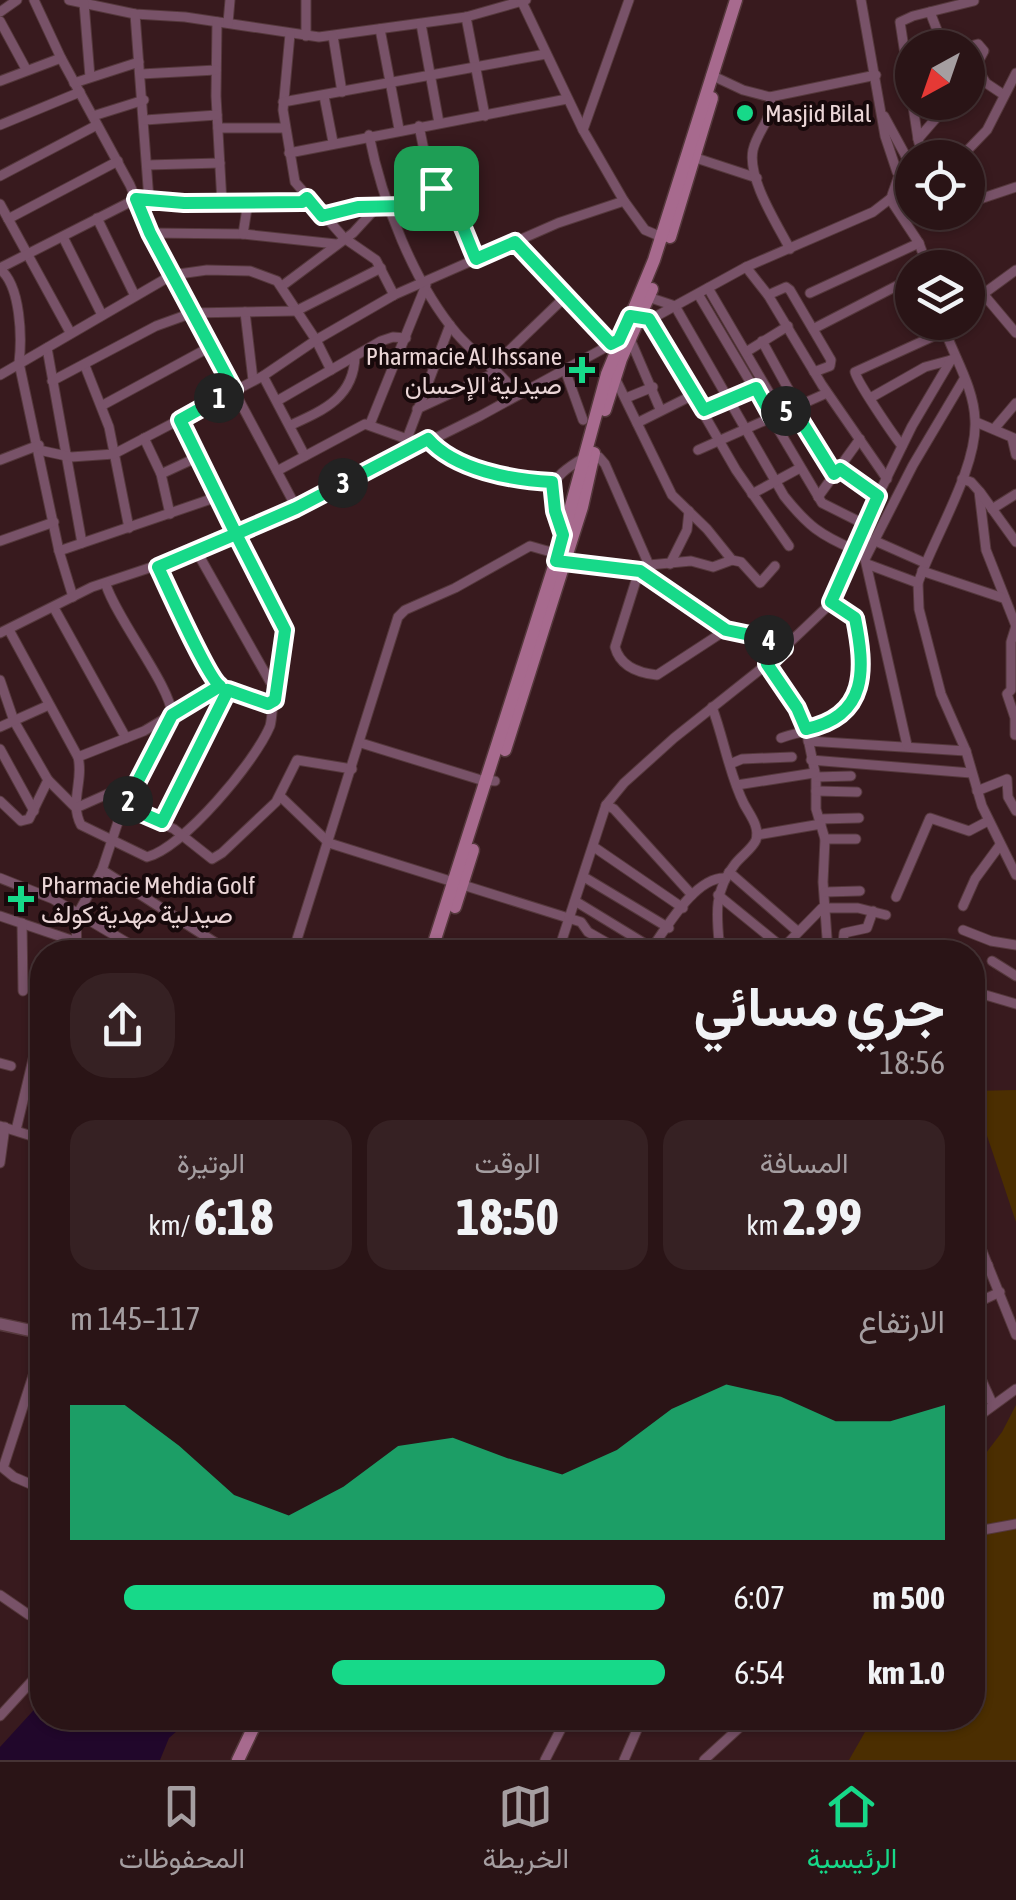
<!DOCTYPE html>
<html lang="ar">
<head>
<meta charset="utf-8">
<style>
  body { margin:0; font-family:"Asap Condensed",Vazirmatn,sans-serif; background:#362123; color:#f1f3f6; direction:rtl; height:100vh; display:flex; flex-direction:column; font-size:38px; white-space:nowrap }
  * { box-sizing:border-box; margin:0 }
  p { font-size:32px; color:#a59ea1 }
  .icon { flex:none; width:55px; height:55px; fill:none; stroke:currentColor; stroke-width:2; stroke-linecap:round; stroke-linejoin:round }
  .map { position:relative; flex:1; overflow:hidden; direction:ltr }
  .panel { position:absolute; left:30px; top:940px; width:955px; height:790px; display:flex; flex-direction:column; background:#2a1416; border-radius:40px; box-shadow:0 2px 8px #0004,0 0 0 2px #463335; direction:rtl }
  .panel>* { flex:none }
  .needle { width:65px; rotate:220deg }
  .controls { position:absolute; left:895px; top:30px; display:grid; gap:20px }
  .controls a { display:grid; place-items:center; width:90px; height:90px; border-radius:50%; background:#2a1416; box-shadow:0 2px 8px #0004,0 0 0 2px #463335; font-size:50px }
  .pin { position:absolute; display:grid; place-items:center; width:85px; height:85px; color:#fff; margin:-42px; border-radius:20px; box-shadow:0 5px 15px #0006 }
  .km { position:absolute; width:50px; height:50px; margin:-25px; border-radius:50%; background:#222; color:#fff; font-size:28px; line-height:50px; text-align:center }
  .round { display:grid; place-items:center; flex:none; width:105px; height:105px; border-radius:40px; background:#362123 }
  .head { display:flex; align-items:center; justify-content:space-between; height:170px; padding:0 40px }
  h1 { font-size:55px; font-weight:700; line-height:75px }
  .metrics { display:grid; grid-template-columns:repeat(3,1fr); gap:15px; height:170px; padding:10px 40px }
  .metrics div { display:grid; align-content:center; border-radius:25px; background:#362123; text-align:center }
  .metrics b { font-size:50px; font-weight:700 }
  .metrics small { font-size:28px; font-weight:400 }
  .metrics p { font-size:28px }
  .chart { height:280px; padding:20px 40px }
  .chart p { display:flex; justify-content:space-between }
  .chart svg { width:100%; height:180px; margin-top:10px; fill:#17d989; opacity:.7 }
  ul { padding:0 40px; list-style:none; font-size:32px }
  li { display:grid; grid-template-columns:160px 120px 1fr; align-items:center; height:75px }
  li i { height:25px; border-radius:12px; background:#17d989 }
  .tabs { display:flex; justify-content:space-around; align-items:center; height:140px; border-top:2px solid #463335; background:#2a1416; font-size:28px; color:#a59ea1 }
  .tabs a { display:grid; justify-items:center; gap:5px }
  .tabs .on { color:#17d989 }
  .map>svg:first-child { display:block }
  .green { fill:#4b2e01 }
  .water { fill:#21072b }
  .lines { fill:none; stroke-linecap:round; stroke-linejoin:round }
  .minor-casing { stroke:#55383c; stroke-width:11 }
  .tertiary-casing { stroke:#55383c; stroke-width:14 }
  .secondary-casing { stroke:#55383c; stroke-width:15 }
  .minor { stroke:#785268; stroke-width:9 }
  .tertiary { stroke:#785268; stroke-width:11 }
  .secondary { stroke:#a76a8e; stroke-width:12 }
  .route-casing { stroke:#fff; stroke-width:20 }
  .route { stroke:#17d989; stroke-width:12 }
  .poi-dot { fill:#17d989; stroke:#17090b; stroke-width:4 }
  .labels { text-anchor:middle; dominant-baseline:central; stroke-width:8; stroke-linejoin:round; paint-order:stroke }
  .poi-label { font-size:25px; fill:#ebd6d7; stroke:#17090b; text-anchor:start }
</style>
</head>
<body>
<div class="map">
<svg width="1016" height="1760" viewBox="0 0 1016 1760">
  <rect width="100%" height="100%" fill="#381a1e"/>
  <g class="green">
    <polygon points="1016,1090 1016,1222 972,1091"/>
    <polygon points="1016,1405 1016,1760 849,1760 873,1718 972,1718 973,1470 1002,1432"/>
  </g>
  <polygon class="water" points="42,1701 42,1718 192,1718 169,1738 160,1760 0,1760 0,1747"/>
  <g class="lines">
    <g class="minor-casing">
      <g id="minor">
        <polyline points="34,0 61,58 130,185 150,233 296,507"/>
        <polyline points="69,0 135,14 185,17 319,37 466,17 526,0"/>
        <polyline points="521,0 583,130 624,201 645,230 664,238"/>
        <polyline points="861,0 885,136 897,172"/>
        <polyline points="84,3 90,77"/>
        <polyline points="0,12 17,0"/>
        <polyline points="930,12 944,48"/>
        <polyline points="135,14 149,200"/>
        <polyline points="466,17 485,116"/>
        <polyline points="0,21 26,69"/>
        <polyline points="217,22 216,96 222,203"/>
        <polyline points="228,23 230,0"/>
        <polyline points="421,24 439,123"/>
        <polyline points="380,29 399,129"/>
        <polyline points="290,34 283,110 295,182 344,238 376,260 394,295"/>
        <polyline points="306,36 306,0"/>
        <polyline points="333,36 342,92"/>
        <polyline points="963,48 978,44 984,51 968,81"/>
        <polyline points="976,67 986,83 1004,95"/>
        <polyline points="141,74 216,70"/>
        <polyline points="711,75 743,90 770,97"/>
        <polyline points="0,81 61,58"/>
        <polyline points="74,83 139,62"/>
        <polyline points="324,96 333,142"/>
        <polyline points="283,102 546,54"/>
        <polyline points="93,116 144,100"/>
        <polyline points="884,116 909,162"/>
        <polyline points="145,120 217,115"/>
        <polyline points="0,125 80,92"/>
        <polyline points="419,126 427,165"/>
        <polyline points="218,128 285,128"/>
        <polyline points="583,130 629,0"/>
        <path d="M369,135C382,201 414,283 457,334C476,356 501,372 518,395"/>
        <polyline points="918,139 950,102"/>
        <polyline points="289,153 567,99"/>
        <polyline points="693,157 757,178"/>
        <polyline points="923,158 918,139 900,22 913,16 974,1"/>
        <polyline points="960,158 987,130 1016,73"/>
        <polyline points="147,165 220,163"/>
        <polyline points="0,176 97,125"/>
        <polyline points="892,195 898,178"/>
        <polyline points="890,199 919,243 928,268"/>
        <polyline points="968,203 1016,187"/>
        <polyline points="0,204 70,332"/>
        <polyline points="322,216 358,207 376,208"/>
        <polyline points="97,218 135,296"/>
        <polyline points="8,219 118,161"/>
        <polyline points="150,233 243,234 336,244"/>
        <polyline points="243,234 248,202"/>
        <polyline points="63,237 102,315"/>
        <polyline points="515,241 611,344"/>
        <path d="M790,249C777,224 747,178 753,150C758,129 774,119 770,97L876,75"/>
        <polyline points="746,267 768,295 822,385 887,479"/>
        <polyline points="0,268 136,199 202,203 302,202 307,198"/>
        <path d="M0,269C21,286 22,338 19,363L59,551L73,597"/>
        <polyline points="282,286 353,233 376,208 405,206 433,188 443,193 476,259"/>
        <polyline points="708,288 781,413"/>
        <polyline points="810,293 919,243"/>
        <polyline points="698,294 822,503 864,524"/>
        <polyline points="768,295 786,287 790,290 831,360 830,366 814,372"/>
        <polyline points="984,295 1016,333"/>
        <path d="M645,296L675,306L784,496C808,526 820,535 855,550"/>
        <polyline points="968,305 1016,270"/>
        <polyline points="245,312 253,380"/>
        <polyline points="636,318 653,318 746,267 873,212 908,185"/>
        <polyline points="649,319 736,470 789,546"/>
        <path d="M942,322C952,354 974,386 975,420C978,467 934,537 918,583L919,609L941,694L966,751L982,806L1016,875"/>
        <polyline points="813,329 912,278"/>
        <polyline points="630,339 660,409"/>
        <polyline points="762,341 797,405"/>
        <polyline points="47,348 82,543"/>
        <polyline points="746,352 788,326"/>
        <polyline points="85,366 109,427 129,528"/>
        <polyline points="491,368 566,296"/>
        <polyline points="565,370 583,420"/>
        <polyline points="0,375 172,275 207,270 250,271 277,281 316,340 331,370"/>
        <polyline points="263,376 305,456"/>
        <polyline points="615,378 672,495 707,529 732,560 741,562 760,583 775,566"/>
        <polyline points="52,381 156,326 192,313 296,311 381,268"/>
        <polyline points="872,397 925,367 951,360"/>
        <polyline points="626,398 653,387"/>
        <polyline points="277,401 381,341 393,337 406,338"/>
        <polyline points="103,405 210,347"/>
        <polyline points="793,408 835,474"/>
        <polyline points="417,409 497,372"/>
        <polyline points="704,410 756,388"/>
        <polyline points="976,422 1016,439"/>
        <polyline points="637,423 695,394"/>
        <polyline points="370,424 426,285"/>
        <path d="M291,425C324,410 354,397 355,356"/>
        <polyline points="994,429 1016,403"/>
        <polyline points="144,438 161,474 170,514"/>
        <polyline points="1012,438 1016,455"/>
        <path d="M428,439C453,468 514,480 552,482"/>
        <polyline points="405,444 450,325"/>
        <path d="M902,446C894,436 857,382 855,372L945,331"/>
        <polyline points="39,450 71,457 114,454 263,376 316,340 394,295 558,223 624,201"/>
        <polyline points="698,450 827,393"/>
        <polyline points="588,455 599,457 605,464 649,565 691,561 713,567 732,560"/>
        <polyline points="0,460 39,445"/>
        <polyline points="840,469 878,496"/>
        <polyline points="277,471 365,424 407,439"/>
        <polyline points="161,474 200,456"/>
        <polyline points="962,479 971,482 979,491 986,550 1016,626"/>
        <polyline points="980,492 1016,542"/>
        <polyline points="752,494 800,468"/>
        <polyline points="818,497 860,439"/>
        <polyline points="992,509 1016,494"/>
        <path d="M563,535C547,490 543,482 585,457"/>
        <polyline points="873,540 925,563"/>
        <polyline points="0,541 54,522"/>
        <polyline points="59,551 217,497"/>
        <polyline points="197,552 277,694"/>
        <polyline points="563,561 639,571 726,630 764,638 784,648"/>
        <polyline points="670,564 687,530 689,511"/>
        <polyline points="867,564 918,583"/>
        <polyline points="158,567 213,681 243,695 268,704 273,702 285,630 180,420"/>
        <path d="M639,571L615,647C620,666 638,673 657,675L726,630"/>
        <polyline points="922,571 1003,598"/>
        <polyline points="54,608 126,738"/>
        <path d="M9,630L78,757C84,781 69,802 81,825L147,857C184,847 255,762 270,726C272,719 272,710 273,702"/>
        <polyline points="0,633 92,587 197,552 296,507 480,416 619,340"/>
        <polyline points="767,664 797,708 806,729 816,777 816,809 825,839 823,882 828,952"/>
        <polyline points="0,680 14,721 48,780 29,819 21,821 0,801"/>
        <path d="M712,707C724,739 729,774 744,804C750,815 760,827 756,840C752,849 741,856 735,864C712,893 717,918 720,952"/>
        <polyline points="0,727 49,705"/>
        <polyline points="1015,735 1015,718 1007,694 1011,690 1011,642 1016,626"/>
        <path d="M781,738C796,732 814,731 827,724C869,703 862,655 855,618L831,602"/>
        <polyline points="808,741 966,751"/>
        <polyline points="361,743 481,780 495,781"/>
        <polyline points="907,745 865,559 913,465 964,379"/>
        <polyline points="0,749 34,811"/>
        <polyline points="78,757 144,731 220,686"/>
        <polyline points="811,760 971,773"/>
        <polyline points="730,764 742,759 792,757"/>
        <polyline points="816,777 851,776"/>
        <polyline points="48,780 76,808 139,780"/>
        <polyline points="737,785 814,773"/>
        <polyline points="816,791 857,792"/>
        <polyline points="977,791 1007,779 1008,797 1016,811"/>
        <polyline points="280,796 329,843 581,922 588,932 623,952"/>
        <polyline points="606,805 614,809 692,895"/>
        <polyline points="125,807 174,829 212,859 222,853 276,802 297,760 352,769"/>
        <polyline points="820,819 859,818"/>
        <polyline points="162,823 228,690"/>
        <polyline points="757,835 821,824"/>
        <polyline points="825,839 856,839"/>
        <polyline points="594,847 683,908"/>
        <polyline points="102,870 230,952"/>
        <polyline points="729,872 797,931"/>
        <polyline points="584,877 669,928"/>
        <polyline points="0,878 53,899 143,952"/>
        <polyline points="825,892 860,891"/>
        <polyline points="718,895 788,952"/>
        <polyline points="896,897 930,818 969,831 988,821"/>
        <polyline points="575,901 652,948"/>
        <polyline points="963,906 975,879 1000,845"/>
        <polyline points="0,916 77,942"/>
        <polyline points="22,923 23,991"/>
        <polyline points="963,930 991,941 1016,945"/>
        <polyline points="658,941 672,952"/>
        <polyline points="719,941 741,952"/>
        <polyline points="295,945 320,952"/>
        <path d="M77,952L76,917L102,870L119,819L172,715C171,687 118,621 106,585"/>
        <polyline points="293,952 398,617 405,610 455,588 530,546 558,554"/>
        <polyline points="558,952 606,805 624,783 674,738 767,664 827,607 841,585 864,524 912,426 951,360 956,358"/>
        <path d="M649,952C666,929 694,878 724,878"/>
        <polyline points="779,952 822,908 858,908 886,915"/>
        <polyline points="842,952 844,933 867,928 873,911"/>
        <polyline points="992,961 1016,976"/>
        <polyline points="972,991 1016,1004"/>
        <polyline points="0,1063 11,1066"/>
        <polyline points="0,1126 35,1137 42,1158"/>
        <polyline points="16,1130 42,1022"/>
        <polyline points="0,1163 5,1127"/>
        <polyline points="972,1226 1016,1335"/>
        <polyline points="972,1274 988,1265"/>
        <polyline points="972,1305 1000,1292"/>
        <polyline points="42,1348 3,1468 14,1477 42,1489"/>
        <polyline points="972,1359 993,1405"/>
        <polyline points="972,1421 1016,1389"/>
        <polyline points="972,1532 1016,1524"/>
        <polyline points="0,1595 29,1615 42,1618"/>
        <polyline points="0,1716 42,1670"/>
        <polyline points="545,1760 565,1721 594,1718"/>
        <polyline points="624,1760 642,1718"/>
        <polyline points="704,1760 750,1718"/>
      </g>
    </g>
    <g class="tertiary-casing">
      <polyline id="tertiary" points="0,1324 42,1333"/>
    </g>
    <g class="secondary-casing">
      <g id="secondary">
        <polyline points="670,237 712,98"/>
        <polyline points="605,410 621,359 652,289"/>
        <polyline points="505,750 582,507 594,453"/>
        <polyline points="455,907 473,850"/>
        <polyline points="431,952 558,554 607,374 654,260 736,0"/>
        <polyline points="238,1760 258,1718"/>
      </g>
    </g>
    <use href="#minor" class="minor"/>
    <use href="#tertiary" class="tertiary"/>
    <use href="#secondary" class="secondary"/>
  </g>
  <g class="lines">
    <g class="route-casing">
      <path id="route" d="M436,188L405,206L358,207L322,216L307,198L302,202L184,203L136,199L150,233L234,390L180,420L236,534L158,567C168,588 208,678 220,686L172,715L125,806L162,822L228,690L268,704L275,700L285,630L236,534L296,508L428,439C455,470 512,480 552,482L555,511L563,535L556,561L640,571L726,630L764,638L784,648L767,664L797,708L806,729C869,716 865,668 855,618L831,602L878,496L840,469L834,474L793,408L772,417L756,388L704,410L649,319L630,316L619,340L611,344L515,242L476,259C466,238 456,200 436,188"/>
    </g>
    <use href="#route" class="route"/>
  </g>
  <g class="poi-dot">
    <circle cx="745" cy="113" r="10"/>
    <path d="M577 355h10v10h10v10h-10v10h-10v-10h-10v-10h10z"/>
    <path d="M16 884h10v10h10v10h-10v10h-10v-10h-10v-10h10z"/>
  </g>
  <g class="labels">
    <g class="poi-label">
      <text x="765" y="113">Masjid Bilal</text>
      <text x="562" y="356" text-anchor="end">Pharmacie Al Ihssane<tspan x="562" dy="29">صيدلية الإحسان</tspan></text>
      <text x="41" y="885">Pharmacie Mehdia Golf<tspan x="41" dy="29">صيدلية مهدية كولف</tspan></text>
    </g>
  </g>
</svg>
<div class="controls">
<a><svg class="needle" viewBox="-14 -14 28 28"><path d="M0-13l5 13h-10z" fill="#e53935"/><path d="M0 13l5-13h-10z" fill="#a59ea1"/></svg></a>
<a><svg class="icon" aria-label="locate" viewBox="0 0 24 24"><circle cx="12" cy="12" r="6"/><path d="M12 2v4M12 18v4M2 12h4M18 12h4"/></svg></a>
<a><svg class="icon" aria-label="layers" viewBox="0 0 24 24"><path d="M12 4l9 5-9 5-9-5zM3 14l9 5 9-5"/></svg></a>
</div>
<div class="pin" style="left:436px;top:188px;background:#1e9e55"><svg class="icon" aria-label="arrive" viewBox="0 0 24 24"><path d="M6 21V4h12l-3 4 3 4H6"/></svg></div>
<b class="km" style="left:219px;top:398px">1</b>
<b class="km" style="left:128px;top:801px">2</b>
<b class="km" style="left:343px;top:483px">3</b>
<b class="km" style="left:769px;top:640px">4</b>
<b class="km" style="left:786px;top:411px">5</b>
<section class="panel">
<div class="head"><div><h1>جري مسائي</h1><p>18:56</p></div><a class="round"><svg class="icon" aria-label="share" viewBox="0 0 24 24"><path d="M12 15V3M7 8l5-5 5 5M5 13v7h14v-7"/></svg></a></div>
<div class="metrics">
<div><p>المسافة</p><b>2.99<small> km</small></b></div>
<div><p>الوقت</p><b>18:50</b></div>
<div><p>الوتيرة</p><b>6:18<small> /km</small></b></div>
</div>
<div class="chart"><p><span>الارتفاع</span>117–145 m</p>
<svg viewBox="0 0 160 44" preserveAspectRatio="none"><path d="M0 44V11L10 11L20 21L30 33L40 38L50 31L60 21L70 19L80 24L90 28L100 22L110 12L120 6L130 9L140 15L150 15L160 11V44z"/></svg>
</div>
<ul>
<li><b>500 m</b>6:07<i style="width:91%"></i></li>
<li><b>1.0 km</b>6:54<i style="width:56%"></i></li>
</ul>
</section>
</div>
<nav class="tabs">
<a class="on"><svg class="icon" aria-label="home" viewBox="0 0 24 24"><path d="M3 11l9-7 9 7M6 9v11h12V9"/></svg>الرئيسية</a>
<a><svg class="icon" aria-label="map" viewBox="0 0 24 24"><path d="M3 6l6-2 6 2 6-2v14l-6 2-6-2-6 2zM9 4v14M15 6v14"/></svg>الخريطة</a>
<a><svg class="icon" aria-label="saved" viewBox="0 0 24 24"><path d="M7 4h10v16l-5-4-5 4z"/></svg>المحفوظات</a>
</nav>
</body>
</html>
